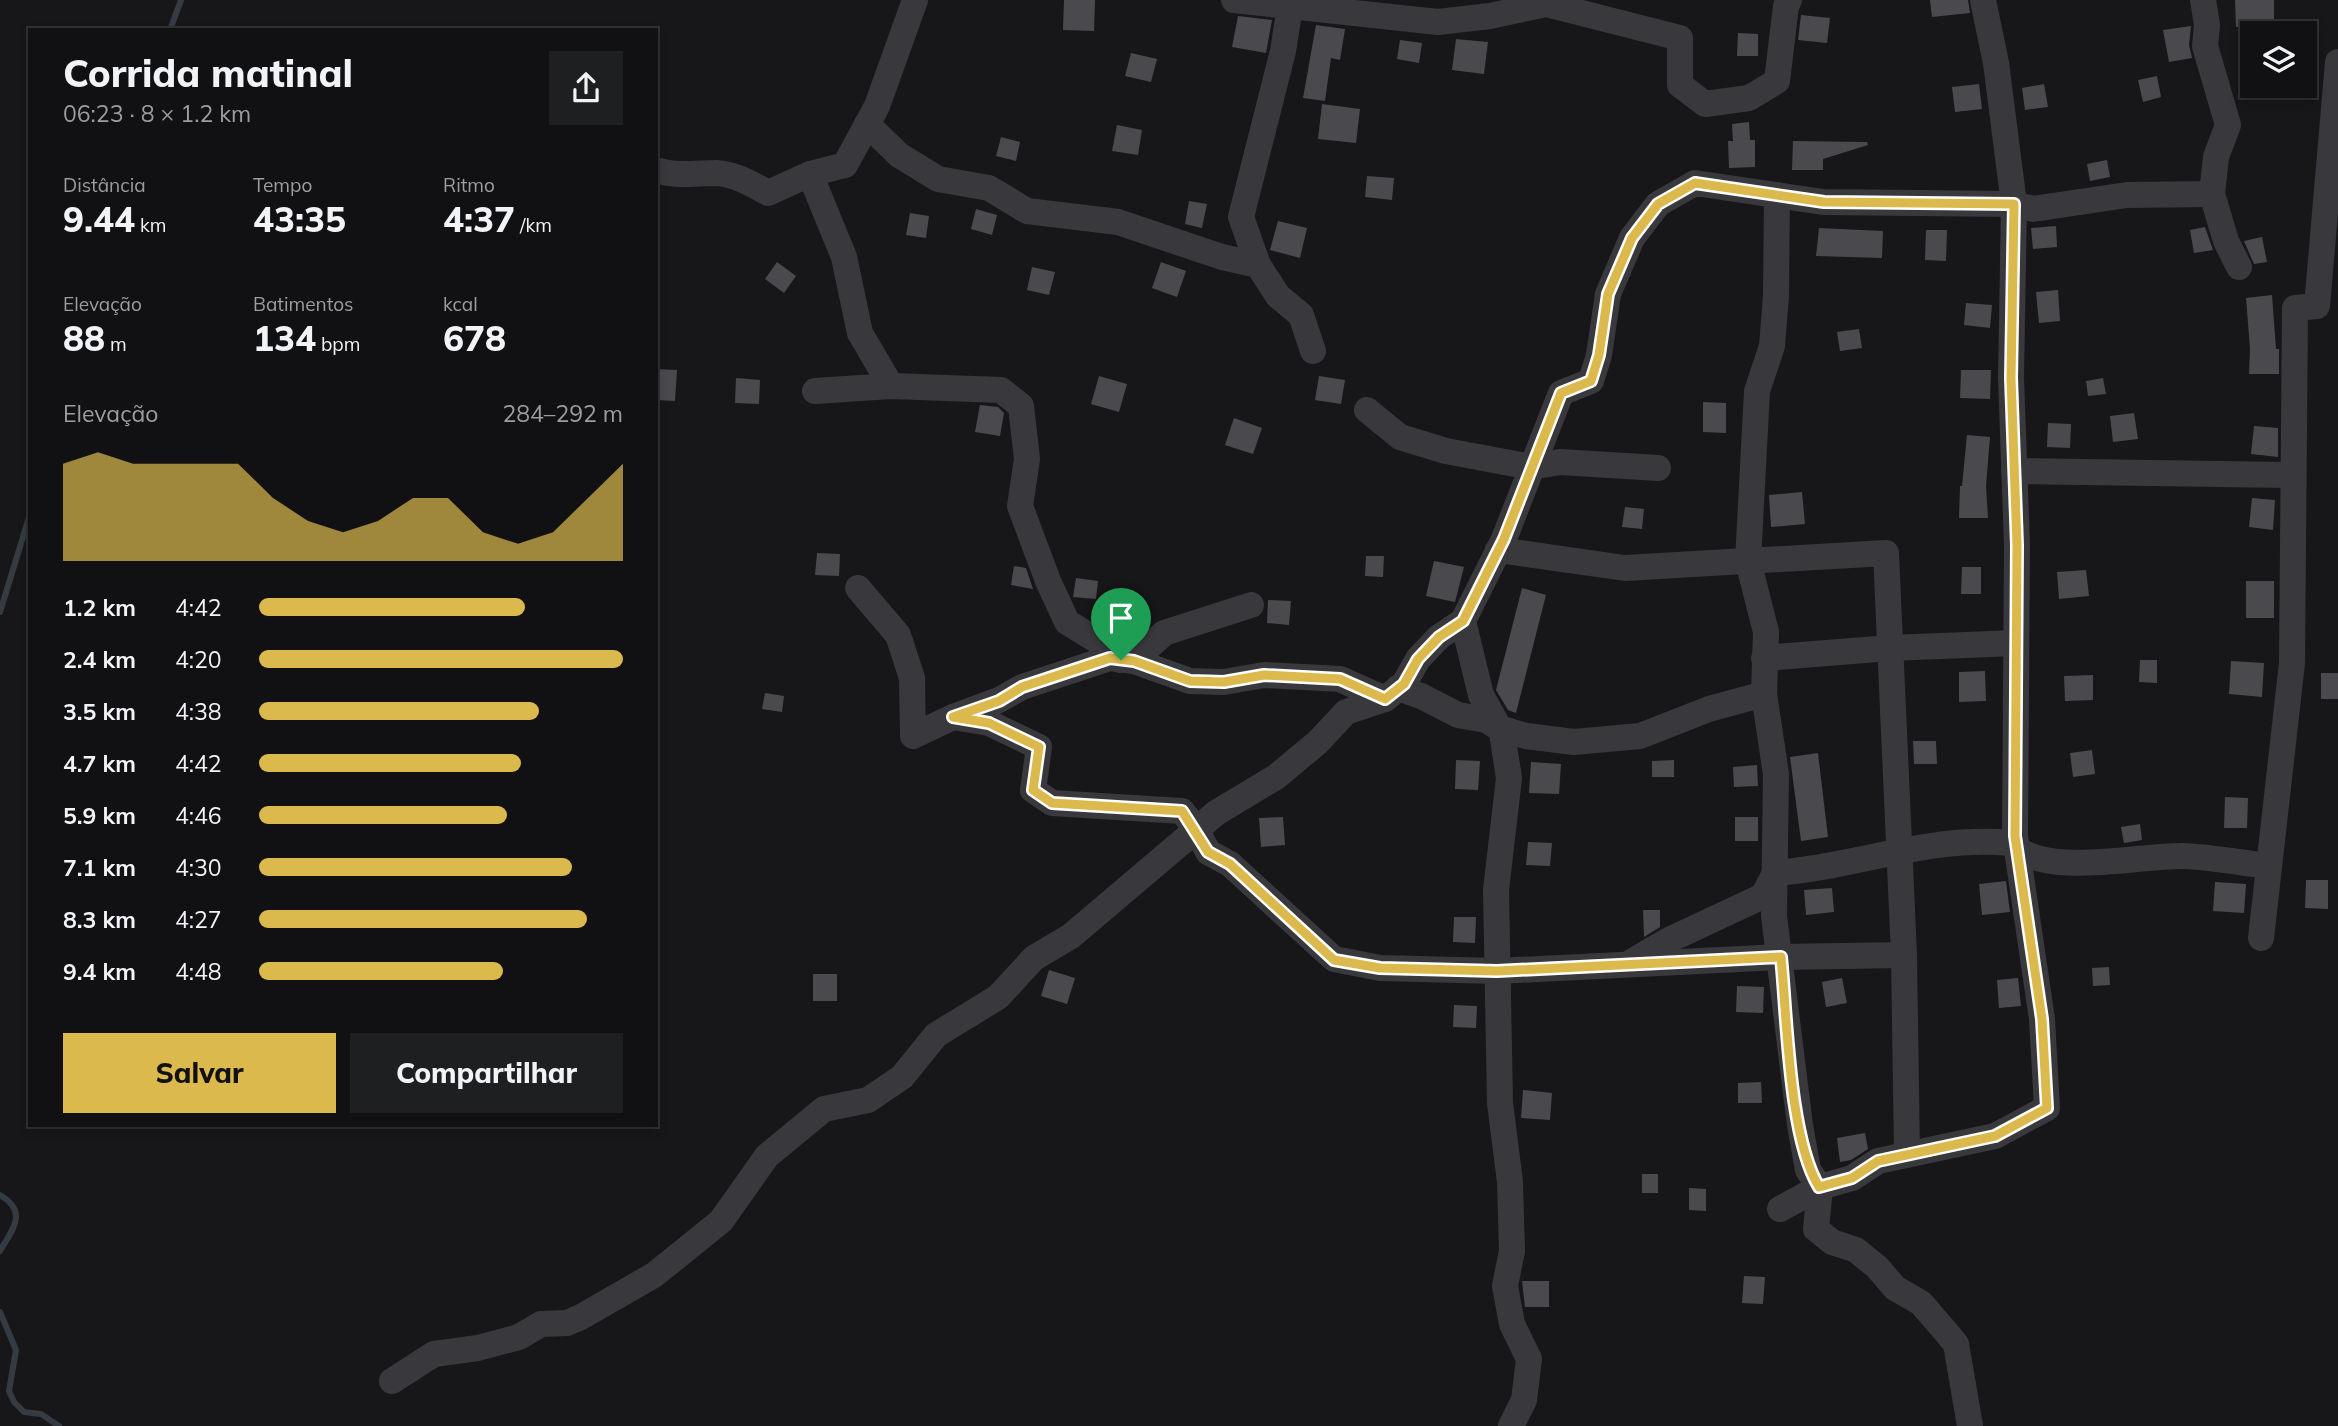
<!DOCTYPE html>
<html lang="pt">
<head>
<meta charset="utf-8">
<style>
  body { margin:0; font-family:Mulish,sans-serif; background:#1e1f21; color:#f1f3f6; height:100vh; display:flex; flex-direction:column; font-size:26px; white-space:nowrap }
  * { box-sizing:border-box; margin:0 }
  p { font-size:23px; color:#9c9da0 }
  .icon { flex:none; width:38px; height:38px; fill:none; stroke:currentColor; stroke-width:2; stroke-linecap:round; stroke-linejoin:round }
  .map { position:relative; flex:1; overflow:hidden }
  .side { position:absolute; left:28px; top:28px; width:630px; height:1099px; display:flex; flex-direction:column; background:#111113; border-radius:0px; box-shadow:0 4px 10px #0003,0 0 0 2px #303133 }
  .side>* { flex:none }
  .fabs { position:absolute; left:2240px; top:21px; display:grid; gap:14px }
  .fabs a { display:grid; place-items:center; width:77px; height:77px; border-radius:0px; background:#111113; box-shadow:0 4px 10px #0003,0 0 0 2px #303133; font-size:35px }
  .pin { position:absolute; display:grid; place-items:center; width:60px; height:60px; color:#fff; margin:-72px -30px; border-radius:50% 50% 50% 0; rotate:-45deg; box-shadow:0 0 7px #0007 }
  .pin .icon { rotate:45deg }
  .round { display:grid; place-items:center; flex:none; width:74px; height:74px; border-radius:0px; background:#1e1f21 }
  .head { display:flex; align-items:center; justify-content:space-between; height:119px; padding:0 35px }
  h1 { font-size:38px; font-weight:800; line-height:52px }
  .figures { display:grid; grid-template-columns:repeat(3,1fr); gap:10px; height:119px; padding:7px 35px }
  .figures div { display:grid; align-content:center }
  .figures b { font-size:35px; font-weight:800 }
  .figures small { font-size:19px; font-weight:400 }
  .figures p { font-size:19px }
  .chart { height:196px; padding:14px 35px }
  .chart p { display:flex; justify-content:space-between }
  .chart svg { width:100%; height:126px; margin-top:7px; fill:#dcb94c; opacity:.7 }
  .cta { display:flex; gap:14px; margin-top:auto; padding:14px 35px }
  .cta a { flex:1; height:80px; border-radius:0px; background:#dcb94c; color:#111; font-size:28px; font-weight:800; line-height:80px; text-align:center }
  .cta a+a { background:#1e1f21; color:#f1f3f6 }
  ul { padding:0 35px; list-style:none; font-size:23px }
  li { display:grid; grid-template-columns:112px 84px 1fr; align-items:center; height:52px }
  li i { height:18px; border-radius:9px; background:#dcb94c }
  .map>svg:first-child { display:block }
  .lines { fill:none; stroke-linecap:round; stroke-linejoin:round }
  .stream { stroke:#343b42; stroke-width:6 }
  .building { fill:#4a4a4e }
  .street { stroke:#39393d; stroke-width:26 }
  .route-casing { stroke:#fff; stroke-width:14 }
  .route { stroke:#dcb94c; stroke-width:9 }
</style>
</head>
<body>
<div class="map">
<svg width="2338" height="1426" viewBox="0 0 2338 1426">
  <rect width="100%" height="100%" fill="#171719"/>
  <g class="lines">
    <g class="stream">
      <polyline points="170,30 181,0"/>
      <polyline points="0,612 30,514"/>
      <path d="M0,1195C29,1212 12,1230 0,1251"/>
      <polyline points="0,1312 16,1350 9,1391 14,1402 24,1412 41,1414 59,1426"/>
    </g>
  </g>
  <g class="building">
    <polygon points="1064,0 1095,0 1094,31 1063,30"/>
    <polygon points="1930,0 1968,0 1970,13 1932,17"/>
    <polygon points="2235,0 2274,0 2274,25 2236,27"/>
    <polygon points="1801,15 1830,18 1827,43 1798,40"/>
    <polygon points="1238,16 1272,20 1266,53 1232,47"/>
    <polygon points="1316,25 1345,29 1340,60 1331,58 1325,101 1303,98"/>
    <polygon points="2191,26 2189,45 2192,58 2169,62 2163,30"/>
    <polygon points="1738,33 1758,34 1758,56 1737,56"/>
    <polygon points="1456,39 1488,42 1484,74 1452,70"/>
    <polygon points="1400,40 1422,43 1419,63 1397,59"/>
    <polygon points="1131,53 1157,59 1151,82 1125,76"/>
    <polygon points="2157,76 2161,97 2143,102 2138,80"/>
    <polygon points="1979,84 1982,109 1955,112 1952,87"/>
    <polygon points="2044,84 2048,107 2025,110 2022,88"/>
    <polygon points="1322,104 1360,109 1356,143 1318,139"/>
    <polygon points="1749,122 1750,140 1755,140 1755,167 1729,168 1728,141 1733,141 1732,124"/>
    <polygon points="1117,125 1142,130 1138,155 1112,151"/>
    <polygon points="1001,137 1020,142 1016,161 996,156"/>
    <polygon points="1793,141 1867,142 1868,145 1823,159 1823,170 1792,170"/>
    <polygon points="2107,160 2110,177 2090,181 2087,164"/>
    <polygon points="1367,176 1394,178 1392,200 1365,197"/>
    <polygon points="1189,201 1207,204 1202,228 1185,224"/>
    <polygon points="976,209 997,215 992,235 971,229"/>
    <polygon points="910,213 929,216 926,238 906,235"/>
    <polygon points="1278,221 1307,228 1300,258 1270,250"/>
    <polygon points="2056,226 2057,247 2033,249 2031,228"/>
    <polygon points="2205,227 2213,250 2194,253 2190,230"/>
    <polygon points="1819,228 1883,231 1882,258 1816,256"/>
    <polygon points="1926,230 1947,230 1946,261 1925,260"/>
    <polygon points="2262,237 2267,262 2254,264 2244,241"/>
    <polygon points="777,262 796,276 784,293 765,279"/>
    <polygon points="1161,262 1186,271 1177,297 1152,288"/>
    <polygon points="1032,267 1055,272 1049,295 1027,290"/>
    <polygon points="2058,290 2060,321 2039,323 2036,292"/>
    <polygon points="2272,295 2276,349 2279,349 2279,374 2249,374 2250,349 2246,298"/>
    <polygon points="1966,303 1992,305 1990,328 1964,325"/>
    <polygon points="1859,329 1862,348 1840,351 1837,332"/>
    <polygon points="656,369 677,370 675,401 656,400"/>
    <polygon points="1961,370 1991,370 1990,399 1960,398"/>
    <polygon points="1099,376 1127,384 1119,412 1091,404"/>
    <polygon points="1319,376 1345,380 1341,404 1315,400"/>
    <polygon points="736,378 760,380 759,404 735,403"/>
    <polygon points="2103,378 2106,394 2088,396 2086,381"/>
    <polygon points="1703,402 1726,403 1726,433 1703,432"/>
    <polygon points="980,405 998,407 1004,413 1000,436 975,432"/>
    <polygon points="2134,413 2138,439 2113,442 2110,416"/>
    <polygon points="1234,418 1262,428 1253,454 1225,445"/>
    <polygon points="2048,423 2071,424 2070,448 2047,447"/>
    <polygon points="2254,426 2278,428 2278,457 2251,454"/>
    <polygon points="1967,435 1990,437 1986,486 1988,518 1959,518 1960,486 1962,486"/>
    <polygon points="1802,492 1805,524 1771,527 1769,495"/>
    <polygon points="2252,498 2275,500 2273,530 2249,527"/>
    <polygon points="1625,507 1644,509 1642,529 1622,527"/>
    <polygon points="817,553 840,554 839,576 815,575"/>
    <polygon points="1366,556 1384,556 1383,577 1365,576"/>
    <polygon points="1434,561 1464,567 1455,602 1426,596"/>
    <polygon points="1014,566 1026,568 1033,589 1011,585"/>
    <polygon points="1962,567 1981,567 1981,594 1961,594"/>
    <polygon points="2086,570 2089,596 2059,599 2057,572"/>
    <polygon points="1076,578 1098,581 1096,599 1073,597"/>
    <rect x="2246" y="581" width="28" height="37"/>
    <polygon points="1522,588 1546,595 1516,713 1508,710 1496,690"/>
    <polygon points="1268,600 1291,601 1289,625 1267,623"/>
    <polygon points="2140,660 2157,660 2157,683 2139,682"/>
    <polygon points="2231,661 2264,663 2262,697 2229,694"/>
    <polygon points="1985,671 1986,701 1959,702 1959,672"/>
    <rect x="2321" y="673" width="17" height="26"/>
    <polygon points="2093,675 2093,700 2065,701 2064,676"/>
    <polygon points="765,693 784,696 782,712 762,709"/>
    <polygon points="1913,741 1936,741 1937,764 1914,764"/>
    <polygon points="2092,750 2095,774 2073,777 2070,753"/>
    <polygon points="1818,753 1828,837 1801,841 1790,757"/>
    <polygon points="1456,760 1480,761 1478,790 1455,789"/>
    <polygon points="1674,760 1674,777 1652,777 1652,761"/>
    <polygon points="1531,762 1561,764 1559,794 1529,793"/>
    <polygon points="1757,765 1758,786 1734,787 1733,767"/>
    <polygon points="2225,797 2248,798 2247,828 2224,828"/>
    <polygon points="1283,817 1285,845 1261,847 1259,818"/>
    <rect x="1735" y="817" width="23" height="24"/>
    <polygon points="2140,824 2142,840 2124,843 2121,827"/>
    <polygon points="1528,842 1552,843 1550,866 1526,865"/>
    <polygon points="2306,880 2328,880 2328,909 2305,908"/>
    <polygon points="2006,881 2010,912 1982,915 1979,884"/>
    <polygon points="2215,882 2246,884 2244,913 2213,911"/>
    <polygon points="1832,888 1834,912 1806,915 1804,890"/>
    <polygon points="1643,910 1660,910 1660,927 1644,937"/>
    <polygon points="1454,917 1476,917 1475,943 1453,942"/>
    <polygon points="2109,967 2110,985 2093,986 2092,968"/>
    <polygon points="1049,970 1075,978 1067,1004 1041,996"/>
    <rect x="813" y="974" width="24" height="27"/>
    <polygon points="1842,978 1847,1003 1826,1007 1822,982"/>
    <polygon points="2018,978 2021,1006 1999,1008 1997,980"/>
    <polygon points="1737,986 1764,987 1763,1013 1736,1012"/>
    <polygon points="1454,1005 1477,1006 1476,1028 1453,1027"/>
    <polygon points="1761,1082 1762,1103 1738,1103 1738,1083"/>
    <polygon points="1523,1090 1552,1093 1550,1120 1521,1118"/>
    <polygon points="1865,1133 1868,1149 1851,1160 1840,1162 1837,1138"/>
    <rect x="1642" y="1174" width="16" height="19"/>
    <polygon points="1689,1188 1706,1189 1706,1211 1689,1210"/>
    <polygon points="1744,1276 1765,1277 1763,1304 1742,1303"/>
    <polygon points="1522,1281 1549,1281 1549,1307 1525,1307"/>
  </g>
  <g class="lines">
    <g class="street">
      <polyline points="1234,0 1438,22 1490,16 1546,4 1680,38 1680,85 1705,104 1749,98 1777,81 1786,6 1789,0"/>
      <polyline points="2203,0 2207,25 2205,46 2228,125 2216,157 2212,194 2226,241 2239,267"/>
      <polyline points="867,124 899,155 938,179 989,188 1027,211 1118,222 1222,257 1258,265 1278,296 1301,315 1313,351"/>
      <path d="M656,170C677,177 695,173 716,173C735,174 752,184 768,193L810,174L845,165L877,106L915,0"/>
      <polyline points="810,174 844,257 860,333 891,386"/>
      <polyline points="1777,195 1776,296 1772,346 1757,391 1748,561 1766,632 1764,694 1776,774 1774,916 1800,1125 1808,1170 1820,1187 1816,1229 1832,1242 1856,1250 1877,1267 1895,1288 1921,1303 1946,1332 1956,1344 1970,1426"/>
      <polyline points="1258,265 1241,217 1283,51 1291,0"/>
      <polyline points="815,391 891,386 1001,390 1021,406 1027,459 1020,506 1048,581 1067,622 1101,643 1111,655 1121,660 1143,652 1164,633 1251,605"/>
      <polyline points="1367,410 1400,437 1446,451 1531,467 1560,462 1658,468"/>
      <polyline points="2014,471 2292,475"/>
      <polyline points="1498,550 1625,568 1886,553 1904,955 1907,1153"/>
      <polyline points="858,588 898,635 912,678 913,736 953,717 999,700 1022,687 1110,658 1134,661 1190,681 1224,682 1264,675 1340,679 1385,699"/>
      <polyline points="1463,621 1481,695 1502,733 1509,778 1496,890 1500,1103 1510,1182 1512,1251 1505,1286 1512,1324 1529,1359 1524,1400 1511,1426"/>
      <polyline points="1764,658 1890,648 2016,643"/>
      <polyline points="1398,688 1421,696 1458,715 1486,720 1499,728 1526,736 1574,742 1640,736 1709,709 1764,694"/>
      <polyline points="953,717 989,723 1039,747 1033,790 1052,803 1182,811 1197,830 1208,852 1230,864 1334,959 1380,968 1497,971 1781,957 1904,955"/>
      <polyline points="2261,938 2292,663 2295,308 2317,306 2338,62"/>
      <path d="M1633,961L1669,940L1763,896L1775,873C1855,867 1930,835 2010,843C2045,879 2137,855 2183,856C2212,857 2241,863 2269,866"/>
      <polyline points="1780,1209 1820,1187 1852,1178 1878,1161 1995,1136 2047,1108 2042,1019 2015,836 2017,545 2011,378 2014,204 1996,63 1983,0"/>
      <polyline points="392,1381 434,1354 478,1348 519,1337 541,1324 567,1323 581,1317 654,1275 721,1221 767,1156 824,1109 868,1100 902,1077 936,1035 998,997 1034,958 1071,936 1216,813 1276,777 1318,742 1346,712 1385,699 1404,684 1418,659 1439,637 1463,621 1504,539 1561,393 1591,381 1599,355 1608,294 1632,238 1658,204 1695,183 1823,202 2014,204 2033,209 2127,195 2212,194"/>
    </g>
  </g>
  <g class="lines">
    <g class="route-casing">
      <path id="route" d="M1695,183L1824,202L2014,204L2011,378L2017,545L2015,836L2042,1019L2047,1108L1995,1136L1878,1161L1852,1178L1819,1187C1789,1138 1787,1017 1781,957L1497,971L1380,968L1334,960L1230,864L1208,852L1182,811L1052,803L1033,790L1039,747L989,723L953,717L999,701L1022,687L1110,658L1134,661L1190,681L1224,682L1264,675L1340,679L1385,699L1404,684L1418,659L1439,637L1463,621L1504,539L1561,393L1591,381L1599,355L1608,294L1632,238L1658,204Z"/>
    </g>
    <use href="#route" class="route"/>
  </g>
</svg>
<div class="fabs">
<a><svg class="icon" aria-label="layers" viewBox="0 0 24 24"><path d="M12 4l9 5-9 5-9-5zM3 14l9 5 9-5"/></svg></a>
</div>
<div class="pin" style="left:1121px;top:660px;background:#1e9e55"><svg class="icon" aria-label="arrive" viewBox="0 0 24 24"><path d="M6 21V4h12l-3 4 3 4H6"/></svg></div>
<section class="side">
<div class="head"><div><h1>Corrida matinal</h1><p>06:23 · 8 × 1.2 km</p></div><a class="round"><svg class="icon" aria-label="share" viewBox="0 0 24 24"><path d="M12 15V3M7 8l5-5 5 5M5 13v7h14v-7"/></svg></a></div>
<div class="figures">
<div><p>Distância</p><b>9.44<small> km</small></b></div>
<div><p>Tempo</p><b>43:35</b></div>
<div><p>Ritmo</p><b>4:37<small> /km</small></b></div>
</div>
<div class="figures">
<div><p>Elevação</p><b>88<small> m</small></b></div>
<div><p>Batimentos</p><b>134<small> bpm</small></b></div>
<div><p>kcal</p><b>678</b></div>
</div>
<div class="chart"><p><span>Elevação</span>284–292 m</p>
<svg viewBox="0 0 160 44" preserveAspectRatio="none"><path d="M0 44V10L10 6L20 10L30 10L40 10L50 10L60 22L70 30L80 34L90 30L100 22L110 22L120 34L130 38L140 34L150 22L160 10V44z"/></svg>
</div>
<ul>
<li><b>1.2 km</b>4:42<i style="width:73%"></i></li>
<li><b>2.4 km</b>4:20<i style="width:100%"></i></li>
<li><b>3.5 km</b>4:38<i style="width:77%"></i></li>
<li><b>4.7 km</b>4:42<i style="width:72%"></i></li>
<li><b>5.9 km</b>4:46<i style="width:68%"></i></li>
<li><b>7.1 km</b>4:30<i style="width:86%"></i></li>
<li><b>8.3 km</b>4:27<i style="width:90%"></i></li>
<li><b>9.4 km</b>4:48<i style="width:67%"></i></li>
</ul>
<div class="cta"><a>Salvar</a><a>Compartilhar</a></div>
</section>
</div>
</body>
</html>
